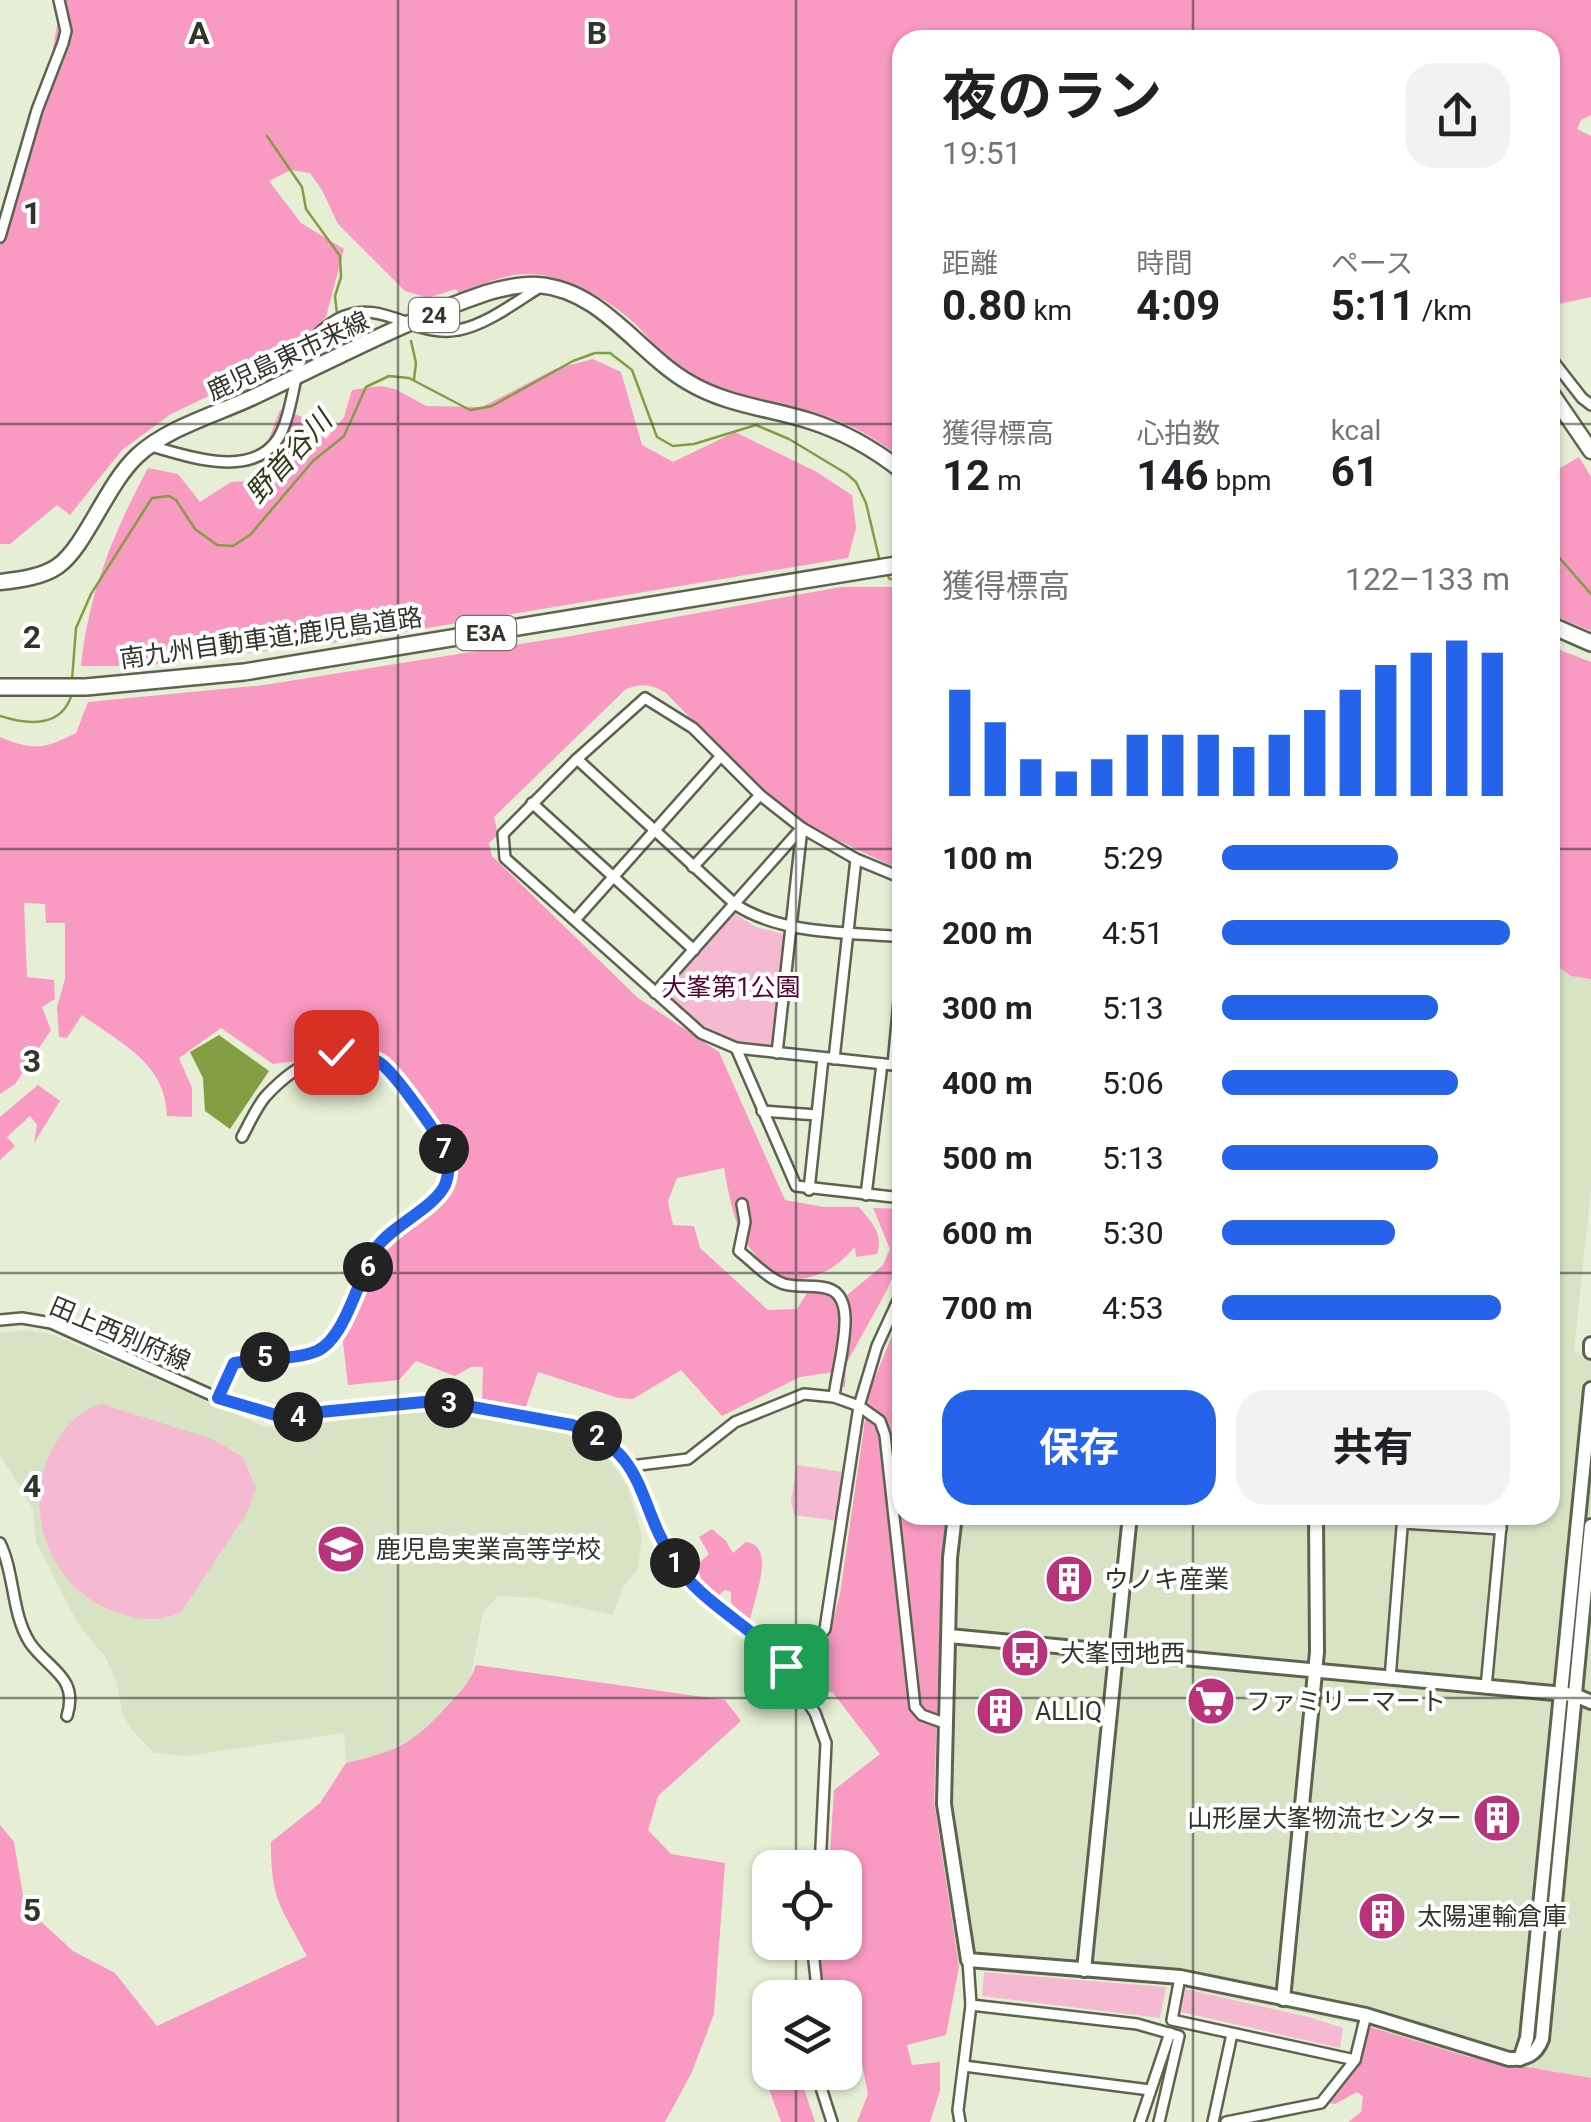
<!DOCTYPE html>
<html lang="ja">
<head>
<meta charset="utf-8">
<style>
  body { margin:0; font-family:Roboto,"Noto Sans JP",sans-serif; background:#f2f2f2; color:#202124; height:100vh; display:flex; flex-direction:column; font-size:38px; white-space:nowrap }
  * { box-sizing:border-box; margin:0 }
  p { font-size:32px; color:#757577 }
  .icon { flex:none; width:55px; height:55px; fill:none; stroke:currentColor; stroke-width:2; stroke-linecap:round; stroke-linejoin:round }
  .map { position:relative; flex:1; overflow:hidden }
  .sheet { position:absolute; left:892px; top:30px; width:668px; height:1495px; display:flex; flex-direction:column; background:#fff; border-radius:30px; box-shadow:0 2px 8px #0004 }
  .sheet>* { flex:none }
  .controls { position:absolute; left:752px; top:1850px; display:grid; gap:20px }
  .controls a { display:grid; place-items:center; width:110px; height:110px; border-radius:20px; background:#fff; box-shadow:0 2px 8px #0004; font-size:50px }
  .pin { position:absolute; display:grid; place-items:center; width:85px; height:85px; color:#fff; margin:-42px; border-radius:20px; box-shadow:0 5px 15px #0006 }
  .km { position:absolute; width:50px; height:50px; margin:-25px; border-radius:50%; background:#222; color:#fff; font-size:28px; line-height:50px; text-align:center }
  .round { display:grid; place-items:center; flex:none; width:105px; height:105px; border-radius:30px; background:#f2f2f2 }
  .head { display:flex; align-items:center; justify-content:space-between; height:170px; padding:0 50px }
  h1 { font-size:55px; font-weight:700; line-height:75px }
  .stats { display:grid; grid-template-columns:repeat(3,1fr); gap:15px; height:170px; padding:10px 50px }
  .stats div { display:grid; align-content:center }
  .stats b { font-size:42px; font-weight:700 }
  .stats small { font-size:28px; font-weight:400 }
  .stats p { font-size:28px }
  .chart { height:280px; padding:20px 50px }
  .chart p { display:flex; justify-content:space-between }
  .chart svg { width:100%; height:180px; margin-top:10px; stroke:#2563eb; stroke-width:6 }
  .primary-button { display:flex; gap:20px; margin-top:auto; padding:20px 50px }
  .primary-button a { flex:1; height:115px; border-radius:30px; background:#2563eb; color:#fff; font-size:40px; font-weight:700; line-height:115px; text-align:center }
  .primary-button a+a { background:#f2f2f2; color:#202124 }
  ul { padding:0 50px; list-style:none; font-size:32px }
  li { display:grid; grid-template-columns:160px 120px 1fr; align-items:center; height:75px }
  li i { height:25px; border-radius:12px; background:#2563eb }
  .map>svg:first-child { display:block }
  .built { fill:#d8e3c3 }
  .green { fill:#f5bad2 }
  .forest { fill:#f99ac3 }
  .water { fill:#839e42 }
  .lines { fill:none; stroke-linecap:round; stroke-linejoin:round }
  .stream { stroke:#839e42; stroke-width:2.5 }
  .street-casing { stroke:#5c644e; stroke-width:14 }
  .secondary-casing { stroke:#5c644e; stroke-width:18 }
  .primary-casing { stroke:#5c644e; stroke-width:19 }
  .highway-casing { stroke:#5c644e; stroke-width:20 }
  .street { stroke:#fff; stroke-width:9 }
  .secondary { stroke:#fff; stroke-width:12 }
  .primary { stroke:#fff; stroke-width:14 }
  .highway { stroke:#fff; stroke-width:15 }
  .route-casing { stroke:#fff; stroke-width:20 }
  .route { stroke:#2563eb; stroke-width:12 }
  .grid { fill:none; stroke:#32352b; stroke-width:2.5; stroke-opacity:0.55 }
  .labels { text-anchor:middle; dominant-baseline:central; stroke-width:8; stroke-linejoin:round; paint-order:stroke }
  .shield { fill:#fff; stroke:#70726b; stroke-width:2.5 }
  .shield-label { font-size:22px; font-weight:bold; fill:#32352b }
  .street-label { font-size:25px; fill:#32352b; stroke:#fff }
  .park-label { font-size:25px; fill:#560133; stroke:#fff }
  .poi-label { font-size:25px; fill:#32352b; stroke:#fff; text-anchor:start }
  .water-label { font-size:28px; font-style:italic; fill:#303b15; stroke:#fff }
  .grid-label { font-size:32px; text-anchor:middle; font-weight:bold; fill:#32352b; stroke:#fff; stroke-width:8; stroke-linejoin:round; paint-order:stroke }
</style>
</head>
<body>
<div class="map">
<svg width="1591" height="2122" viewBox="0 0 1591 2122">
  <rect width="100%" height="100%" fill="#e6efd5"/>
  <g class="built">
    <polygon points="1550,961 1571,976 1591,979 1591,1188 1574,1352 1591,1354 1591,2078 1469,2057 1370,2027 1169,1985 959,1967 934,1801 942,1555 946,1515 1550,1515"/>
    <polygon points="26,1330 54,1335 263,1426 289,1429 366,1415 419,1412 446,1413 564,1433 604,1452 628,1487 642,1536 638,1568 622,1589 613,1615 537,1598 498,1596 483,1612 470,1681 420,1736 383,1754 346,1763 344,1733 185,1756 154,1753 132,1730 122,1713 116,1680 106,1658 78,1624 36,1542 33,1509 0,1455 0,1333"/>
  </g>
  <g class="green">
    <path d="M734,913L756,927L784,934L773,1044L770,1048C720,1042 701,1026 665,994V989Z"/>
    <path d="M102,1404L212,1439L243,1457L256,1488L246,1514L181,1612C157,1623 137,1620 113,1611C47,1587 19,1503 56,1443C67,1424 80,1410 102,1404Z"/>
    <polygon points="797,1465 843,1472 837,1521 794,1515 791,1501"/>
    <polygon points="984,1972 1166,1987 1160,2018 982,1996"/>
    <polygon points="1185,1989 1309,2017 1343,2028 1340,2048 1181,2012"/>
  </g>
  <g class="forest">
    <path d="M52,0H1591V115L1581,120L1577,129L1591,136V297L1550,306V40H902V459C876,438 848,422 815,413C775,401 735,397 698,378C681,369 662,354 650,340C625,309 585,285 547,276C516,269 487,282 459,294L456,289L428,298L405,291L338,224L322,190L310,173L291,170L269,181L301,223L344,249L326,317L288,358L171,414L122,450L70,515L57,505L10,544H0V229L15,160L52,55L59,14Z"/>
    <path d="M593,359L621,372L642,445L673,462L735,432L815,471L852,495L856,528L848,558L362,639L143,666H81C89,591 113,534 148,468L178,474L200,502L231,482L267,480L266,446L280,410L300,416L326,439L344,417L352,390L380,386L395,389L426,406L482,407L555,369Z"/>
    <polygon points="1579,457 1591,477 1591,631 1550,614 1550,487 1557,486 1550,479 1550,474"/>
    <path d="M841,587H902V871L806,825L756,785L666,693C651,684 642,683 626,689L494,817L498,835L489,843L492,856L638,998L719,1052L785,1200L824,1207H859C872,1223 884,1234 877,1254L856,1257L855,1247C831,1273 816,1279 781,1281C738,1243 734,1223 724,1168L677,1178L668,1201L673,1225L694,1226L700,1248L768,1310L797,1309L812,1285L830,1283L845,1297L883,1265L890,1249L873,1208L902,1209V1255L887,1290L846,1364L845,1387L838,1386L834,1372L800,1377L722,1416L681,1370L633,1399L618,1398L538,1372L524,1412L482,1402L483,1367H471L455,1376L416,1361L399,1380L348,1385L342,1334L393,1238L442,1199L453,1173L444,1140L420,1101L401,1088L394,1070L366,1048L331,1044L297,1061L273,1064L221,1028L179,1058L192,1088V1117L167,1116C166,1063 121,1044 82,1015L67,1038L59,1037L57,1007L65,979V923H46L45,904L24,903L27,977L54,980L55,999L42,1007L51,1030L15,1084L0,1094V737C33,751 45,749 76,733L88,702L264,685L571,636Z"/>
    <polygon points="1550,646 1591,662 1591,979 1571,976 1550,961"/>
    <polygon points="38,1085 60,1101 34,1143 37,1125 30,1116 7,1137 15,1146 0,1160 0,1117"/>
    <polygon points="902,1312 902,1515 946,1515 942,1555 934,1801 959,1967 946,2035 907,2045 912,2065 940,2062 940,2091 930,2122 857,2122 868,2094 860,2054 845,2050 845,1998 823,1997 818,1946 818,1943 845,1942 845,1868 829,1867 834,1790 880,1754 833,1693 807,1683 806,1665 827,1643 840,1594 869,1392"/>
    <path d="M712,1529L726,1541L733,1553L746,1542C777,1545 754,1599 750,1620L731,1603V1592L725,1590L718,1596L702,1582L697,1565L709,1554L699,1537Z"/>
    <path d="M476,1665L725,1700L741,1721L658,1796L648,1830L671,1854L725,1863L714,2014L692,2072L665,2122H0V1825L14,1842L25,1907L73,1951L115,1973L157,2026L307,1956C281,1906 271,1902 271,1842L320,1803L346,1763C398,1751 413,1744 449,1704C461,1691 470,1682 476,1665Z"/>
    <polygon points="1370,2027 1469,2057 1591,2078 1591,2122 1348,2122 1361,2112 1363,2097 1357,2092 1335,2104 1329,2103 1358,2067"/>
    <polygon points="772,2075 800,2077 815,2122 781,2122 769,2089"/>
  </g>
  <polygon class="water" points="219,1035 269,1071 230,1129 205,1111 203,1078 190,1052"/>
  <g class="lines">
    <g class="stream">
      <polyline points="267,136 302,187 306,209 340,256 341,277 335,296 337,314"/>
      <polyline points="411,341 416,363 414,379"/>
      <polyline points="1550,547 1591,594"/>
      <polyline points="886,573 890,579 902,581"/>
      <polyline points="72,680 76,628 91,594 152,498 169,496 176,500 195,529 217,545 233,546 250,535 313,461 344,436 366,387 389,376 409,378 470,410 492,406 573,361 595,353 610,353 632,370 657,437 673,446 694,444 756,425 789,439 847,474 856,482 866,503 880,562"/>
      <path d="M0,716C28,725 63,728 72,693"/>
    </g>
    <g class="street-casing">
      <g id="street">
        <polyline points="0,237 37,110 63,43 66,31 59,0"/>
        <polyline points="1550,357 1582,398 1591,405"/>
        <path d="M151,446C187,456 250,479 277,440C290,422 294,380 301,357C310,341 322,328 338,319C381,296 415,339 458,330C486,325 516,302 540,287"/>
        <path d="M577,759L736,905C783,935 848,932 902,937"/>
        <polyline points="532,803 694,950"/>
        <polyline points="693,867 760,795"/>
        <polyline points="902,878 856,859 802,828 760,795 693,728 645,698 577,759 503,834 505,858 701,1033 736,1048 902,1066"/>
        <polyline points="575,920 720,757"/>
        <polyline points="1550,971 1550,974"/>
        <polyline points="655,993 799,831"/>
        <polyline points="736,1048 796,1186 902,1198"/>
        <polyline points="777,1053 802,828"/>
        <polyline points="834,1059 856,859"/>
        <polyline points="893,1065 902,968"/>
        <polyline points="762,1111 817,1115"/>
        <polyline points="809,1190 823,1058"/>
        <polyline points="866,1195 882,1064"/>
        <path d="M742,1204L745,1222L739,1251C752,1261 768,1279 784,1284C810,1291 843,1275 845,1317C846,1343 837,1371 834,1397"/>
        <polyline points="0,1320 22,1318 51,1323 218,1398 265,1415 296,1417 395,1403 456,1404 572,1425 601,1438 631,1466 640,1483 661,1539 683,1574 774,1651 815,1713 826,1743 820,1868"/>
        <path d="M218,1398L234,1363C258,1358 297,1360 317,1351C348,1336 358,1272 378,1246C396,1221 440,1208 448,1177C453,1154 434,1133 422,1116C410,1100 400,1080 385,1067C344,1034 295,1064 265,1097C256,1108 249,1124 242,1137"/>
        <polyline points="631,1466 688,1459 735,1422 804,1394 834,1397 859,1406 880,1421 885,1435 915,1707 922,1715 947,1724"/>
        <polyline points="1402,1523 1501,1529"/>
        <path d="M0,1543C15,1574 11,1613 30,1643C49,1670 79,1677 67,1716"/>
        <polyline points="786,1666 807,1653 825,1629 859,1406 877,1346 902,1292"/>
        <polyline points="1390,1679 1403,1515"/>
        <polyline points="1486,1688 1502,1515"/>
        <polyline points="812,1942 818,1998"/>
        <polyline points="1180,1977 1172,2020 1355,2060"/>
        <polyline points="971,2005 1137,2024 1179,2036 1159,2122"/>
        <polyline points="964,2066 1150,2090"/>
        <polyline points="816,2072 832,2122"/>
        <polyline points="960,2122 958,2110 971,2005 968,1960"/>
        <polyline points="1140,2122 1170,2033"/>
        <polyline points="1213,2122 1232,2034"/>
        <polyline points="1226,2122 1321,2103 1355,2060 1366,2015"/>
      </g>
    </g>
    <g class="secondary-casing">
      <g id="secondary">
        <polyline points="1591,1344 1591,1352"/>
        <path d="M955,1515L950,1558L944,1804L968,1960L1180,1977L1366,2015L1509,2059C1526,2059 1536,2055 1542,2039L1591,1526"/>
        <polyline points="949,1636 1575,1695 1591,1702"/>
        <polyline points="1084,1970 1130,1515"/>
        <polyline points="1283,1999 1317,1652 1316,1515"/>
        <polyline points="1520,2059 1527,2038 1591,1389"/>
      </g>
    </g>
    <g class="primary-casing">
      <g id="primary">
        <polyline points="1550,391 1591,451"/>
        <path d="M0,582C18,580 43,577 58,566C86,546 106,485 137,456C167,428 214,415 251,398C328,362 406,320 486,293C503,288 521,284 538,285C602,290 637,352 688,382C726,405 769,408 810,421C845,432 874,449 902,471"/>
      </g>
    </g>
    <g class="highway-casing">
      <g id="highway">
        <polyline points="1550,625 1591,643"/>
        <polyline points="0,687 86,687 244,672 902,564"/>
      </g>
    </g>
    <use href="#street" class="street"/>
    <use href="#secondary" class="secondary"/>
    <use href="#primary" class="primary"/>
    <use href="#highway" class="highway"/>
  </g>
  <g class="lines">
    <g class="route-casing">
      <path id="route" d="M336,1052C352,1053 366,1054 380,1063C394,1072 437,1133 444,1148C449,1161 450,1173 445,1185C434,1208 393,1225 377,1247C359,1273 347,1337 317,1351C296,1360 258,1358 234,1363L218,1398L279,1416L424,1402L456,1404L572,1425C649,1453 636,1504 674,1561C701,1604 754,1626 786,1666"/>
    </g>
    <use href="#route" class="route"/>
  </g>
  <path class="grid" d="M398,0V2122M796,0V1868M1193,0V40M0,424H902M1550,424H1591M0,849H902M1550,849H1591M0,1273H902M1550,1273H1591M1193,1515V2122M0,1698H1591M796,1942V1998M796,2072V2122"/>
  <defs>
    <g id="school-disc" transform="scale(2.5)"><circle r="9.5" fill="#b83379" stroke="#fff"/><path d="M0-5L7-2L0 1L-7-2ZM-4 1L0 2.5L4 1V4Q0 6-4 4Z" fill="#fff"/></g>
    <g id="building-disc" transform="scale(2.5)"><circle r="9.5" fill="#b83379" stroke="#fff"/><path d="M-4-6H4V6H1V3H-1V6H-4ZM-2.5-4.3h1.7v1.8h-1.7ZM.8-4.3h1.7v1.8H.8ZM-2.5-1h1.7V.8h-1.7ZM.8-1h1.7V.8H.8Z" fill="#fff"/></g>
    <g id="bus-disc" transform="scale(2.5)"><circle r="9.5" fill="#b83379" stroke="#fff"/><path d="M-5-6H5V4H4V6H2V4H-2V6H-4V4H-5ZM-3.5-4V0h7V-4ZM-3.5 1.2v1.5H-2V1.2ZM2 1.2v1.5H3.5V1.2Z" fill="#fff"/></g>
    <g id="supermarket-disc" transform="scale(2.5)"><circle r="9.5" fill="#b83379" stroke="#fff"/><path d="M-6-5.5h2.5l.6 2H6L4.5 2H-2.5L-4.4-4H-6ZM-1.5 3.2a1.3 1.3 0 1 0 .1 0ZM3 3.2a1.3 1.3 0 1 0 .1 0Z" fill="#fff"/></g>
  </defs>
  <g fill-rule="evenodd">
    <use href="#school-disc" x="341" y="1549"/>
    <use href="#building-disc" x="1069" y="1579"/>
    <use href="#bus-disc" x="1025" y="1653"/>
    <use href="#supermarket-disc" x="1211" y="1701"/>
    <use href="#building-disc" x="1000" y="1711"/>
    <use href="#building-disc" x="1497" y="1818"/>
    <use href="#building-disc" x="1382" y="1916"/>
  </g>
  <g class="labels">
    <g class="shield">
      <rect x="409" y="298" width="50" height="34" rx="8"/>
      <rect x="456" y="616" width="60" height="34" rx="8"/>
    </g>
    <g class="shield-label">
      <text x="434" y="315">24</text>
      <text x="486" y="633">E3A</text>
    </g>
    <g class="street-label">
      <text transform="translate(288 356) rotate(-25)">鹿児島東市来線</text>
      <text transform="translate(271 638) rotate(-8)">南九州自動車道;鹿児島道路</text>
      <text transform="translate(120 1334) rotate(23)">田上西別府線</text>
    </g>
    <g class="park-label">
      <text x="731" y="987">大峯第1公園</text>
    </g>
    <g class="poi-label">
      <text x="376" y="1549">鹿児島実業高等学校</text>
      <text x="1104" y="1579">ウノキ産業</text>
      <text x="1060" y="1653">大峯団地西</text>
      <text x="1246" y="1701">ファミリーマート</text>
      <text x="1035" y="1711">ALLIQ</text>
      <text x="1462" y="1818" text-anchor="end">山形屋大峯物流センター</text>
      <text x="1417" y="1916">太陽運輸倉庫</text>
    </g>
    <g class="water-label">
      <text transform="translate(289 457) rotate(-48)">野首谷川</text>
    </g>
  </g>
  <g class="grid-label">
    <text x="199" y="44">A</text>
    <text x="597" y="44">B</text>
    <text x="32" y="224">1</text>
    <text x="32" y="648">2</text>
    <text x="32" y="1072">3</text>
    <text x="32" y="1497">4</text>
    <text x="32" y="1921">5</text>
  </g>
</svg>
<div class="controls">
<a><svg class="icon" aria-label="locate" viewBox="0 0 24 24"><circle cx="12" cy="12" r="6"/><path d="M12 2v4M12 18v4M2 12h4M18 12h4"/></svg></a>
<a><svg class="icon" aria-label="layers" viewBox="0 0 24 24"><path d="M12 4l9 5-9 5-9-5zM3 14l9 5 9-5"/></svg></a>
</div>
<div class="pin" style="left:786px;top:1666px;background:#1e9e55"><svg class="icon" aria-label="arrive" viewBox="0 0 24 24"><path d="M6 21V4h12l-3 4 3 4H6"/></svg></div>
<div class="pin" style="left:336px;top:1052px;background:#d93025"><svg class="icon" aria-label="check" viewBox="0 0 24 24"><path d="M5 12l5 5 9-10"/></svg></div>
<b class="km" style="left:675px;top:1563px">1</b>
<b class="km" style="left:597px;top:1436px">2</b>
<b class="km" style="left:449px;top:1403px">3</b>
<b class="km" style="left:298px;top:1417px">4</b>
<b class="km" style="left:265px;top:1357px">5</b>
<b class="km" style="left:368px;top:1267px">6</b>
<b class="km" style="left:444px;top:1149px">7</b>
<section class="sheet">
<div class="head"><div><h1>夜のラン</h1><p>19:51</p></div><a class="round"><svg class="icon" aria-label="share" viewBox="0 0 24 24"><path d="M12 15V3M7 8l5-5 5 5M5 13v7h14v-7"/></svg></a></div>
<div class="stats">
<div><p>距離</p><b>0.80<small> km</small></b></div>
<div><p>時間</p><b>4:09</b></div>
<div><p>ペース</p><b>5:11<small> /km</small></b></div>
</div>
<div class="stats">
<div><p>獲得標高</p><b>12<small> m</small></b></div>
<div><p>心拍数</p><b>146<small> bpm</small></b></div>
<div><p>kcal</p><b>61</b></div>
</div>
<div class="chart"><p><span>獲得標高</span>122–133 m</p>
<svg viewBox="0 0 160 44" preserveAspectRatio="none"><path d="M5 44V18M15 44V26M25 44V35M35 44V38M45 44V35M55 44V29M65 44V29M75 44V29M85 44V32M95 44V29M105 44V23M115 44V18M125 44V12M135 44V9M145 44V6M155 44V9"/></svg>
</div>
<ul>
<li><b>100 m</b>5:29<i style="width:61%"></i></li>
<li><b>200 m</b>4:51<i style="width:100%"></i></li>
<li><b>300 m</b>5:13<i style="width:75%"></i></li>
<li><b>400 m</b>5:06<i style="width:82%"></i></li>
<li><b>500 m</b>5:13<i style="width:75%"></i></li>
<li><b>600 m</b>5:30<i style="width:60%"></i></li>
<li><b>700 m</b>4:53<i style="width:97%"></i></li>
</ul>
<div class="primary-button"><a>保存</a><a>共有</a></div>
</section>
</div>
</body>
</html>
